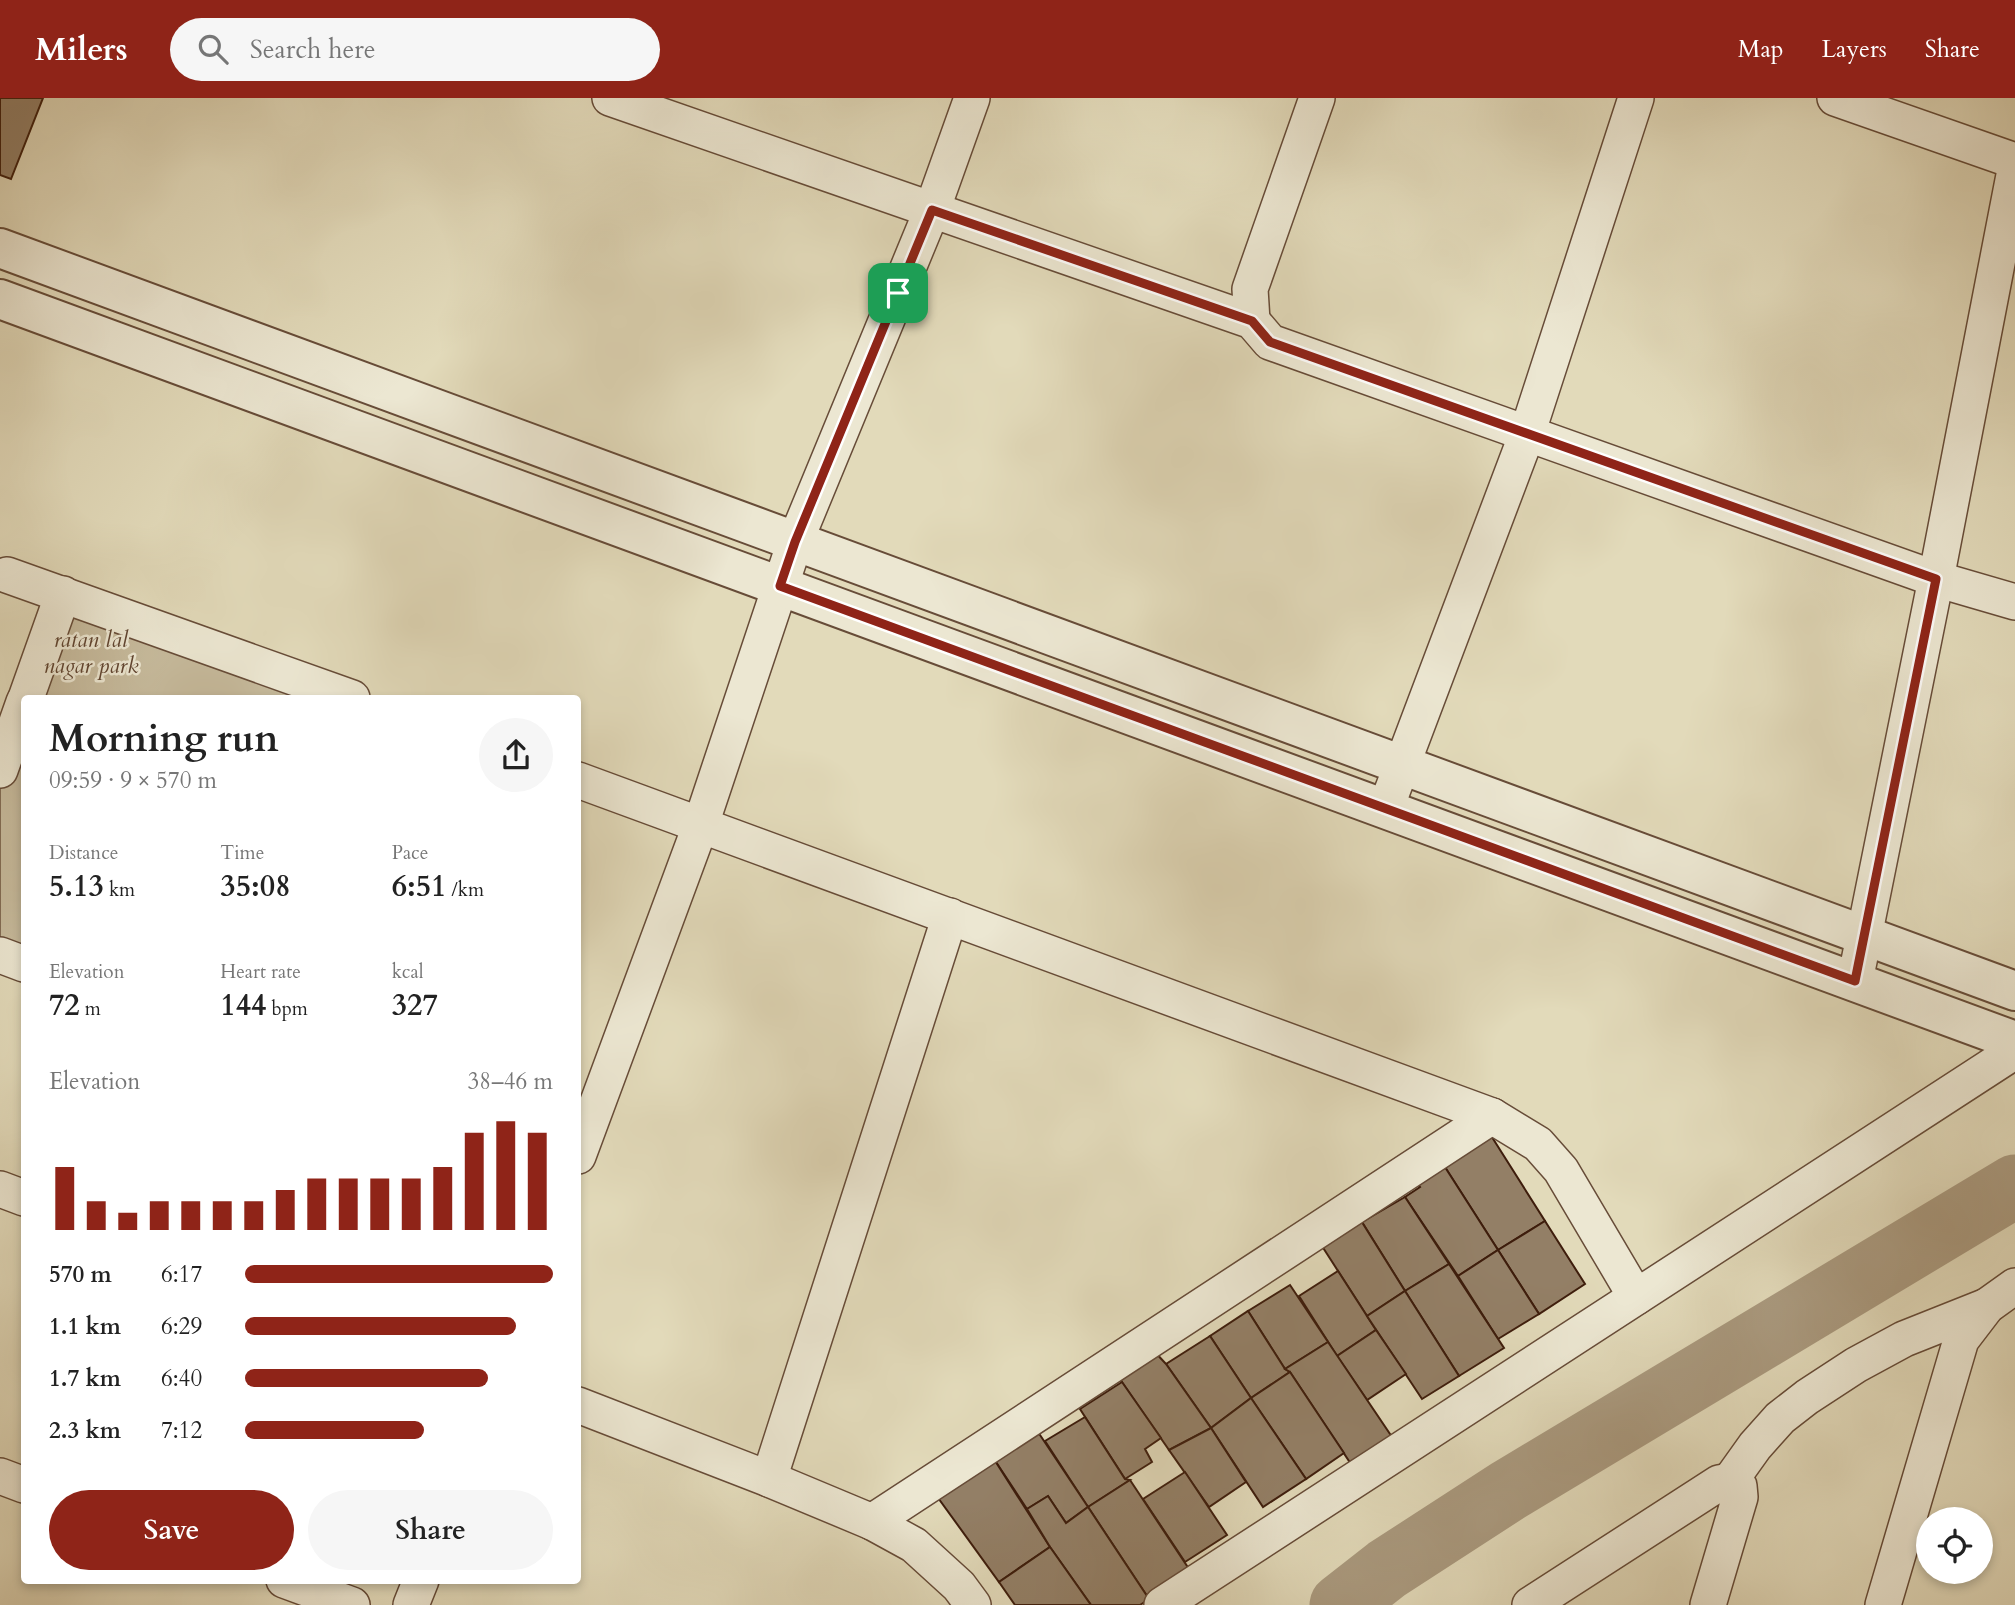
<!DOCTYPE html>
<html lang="en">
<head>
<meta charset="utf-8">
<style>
  body { margin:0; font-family:Cardo,serif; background:#f6f6f6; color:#222; height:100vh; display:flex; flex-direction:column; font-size:26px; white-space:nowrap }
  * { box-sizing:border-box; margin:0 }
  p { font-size:23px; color:#767676 }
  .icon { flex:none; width:38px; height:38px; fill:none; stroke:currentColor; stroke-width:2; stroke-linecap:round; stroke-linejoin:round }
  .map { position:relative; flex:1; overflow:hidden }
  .details { position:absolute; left:21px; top:597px; width:560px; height:889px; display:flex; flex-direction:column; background:#fff; border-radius:7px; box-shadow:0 4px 10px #0003 }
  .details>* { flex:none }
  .fabs { position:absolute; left:1916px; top:1409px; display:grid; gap:14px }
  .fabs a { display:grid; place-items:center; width:77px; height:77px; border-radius:50%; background:#fff; box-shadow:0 4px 10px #0003; font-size:35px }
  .pin { position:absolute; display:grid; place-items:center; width:60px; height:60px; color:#fff; margin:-30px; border-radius:14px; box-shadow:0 4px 10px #0006 }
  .round { display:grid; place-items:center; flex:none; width:74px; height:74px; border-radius:37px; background:#f6f6f6 }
  .summary { display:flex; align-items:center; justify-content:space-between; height:119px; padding:0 28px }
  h1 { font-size:38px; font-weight:700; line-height:52px }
  .figures { display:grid; grid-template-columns:repeat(3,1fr); gap:10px; height:119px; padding:7px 28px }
  .figures div { display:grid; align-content:center }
  .figures b { font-size:30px; font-weight:700 }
  .figures small { font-size:19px; font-weight:400 }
  .figures p { font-size:19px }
  .chart { height:196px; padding:14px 28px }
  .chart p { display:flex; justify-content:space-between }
  .chart svg { width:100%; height:126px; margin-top:7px; stroke:#8f2418; stroke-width:6 }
  .primary-button { display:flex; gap:14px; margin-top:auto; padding:14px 28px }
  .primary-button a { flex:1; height:80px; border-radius:42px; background:#8f2418; color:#fff; font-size:28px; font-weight:700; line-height:80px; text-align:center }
  .primary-button a+a { background:#f6f6f6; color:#222 }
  ul { padding:0 28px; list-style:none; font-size:23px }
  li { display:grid; grid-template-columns:112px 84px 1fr; align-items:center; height:52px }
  li i { height:18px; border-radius:9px; background:#8f2418 }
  header { display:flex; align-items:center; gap:42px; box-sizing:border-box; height:98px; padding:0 35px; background:#8f2418; color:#fff }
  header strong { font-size:33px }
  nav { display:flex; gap:38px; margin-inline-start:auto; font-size:24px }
  .search { width:490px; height:63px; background:#f6f6f6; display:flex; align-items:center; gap:18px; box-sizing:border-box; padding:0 24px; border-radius:38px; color:#767676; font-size:26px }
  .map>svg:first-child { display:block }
  .green { fill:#c6ba9c; stroke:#826c54; stroke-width:2 }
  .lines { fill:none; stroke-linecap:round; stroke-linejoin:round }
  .river { stroke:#aa9a7f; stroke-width:63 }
  .building { fill:#937f66; stroke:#3e1d0c; stroke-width:2 }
  .minor-casing { stroke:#674c38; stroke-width:38 }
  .tertiary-casing { stroke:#674c38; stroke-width:42 }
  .minor { stroke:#ece7d2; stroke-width:35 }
  .tertiary { stroke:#ece7d2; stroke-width:38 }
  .route-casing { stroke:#fff; stroke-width:14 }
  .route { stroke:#8f2418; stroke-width:9 }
  .labels { text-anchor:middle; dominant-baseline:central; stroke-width:5; stroke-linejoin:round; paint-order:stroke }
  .park-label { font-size:23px; font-style:italic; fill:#604430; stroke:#ece7d2 }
</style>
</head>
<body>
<header>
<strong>Milers</strong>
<div class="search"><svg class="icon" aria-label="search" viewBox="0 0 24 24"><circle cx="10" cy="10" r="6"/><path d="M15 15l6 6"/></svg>Search here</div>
<nav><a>Map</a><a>Layers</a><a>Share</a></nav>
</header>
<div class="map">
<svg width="2015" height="1507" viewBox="0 0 2015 1507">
  <rect width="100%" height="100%" fill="#e2daba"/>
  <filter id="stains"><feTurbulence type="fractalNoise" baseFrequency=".00286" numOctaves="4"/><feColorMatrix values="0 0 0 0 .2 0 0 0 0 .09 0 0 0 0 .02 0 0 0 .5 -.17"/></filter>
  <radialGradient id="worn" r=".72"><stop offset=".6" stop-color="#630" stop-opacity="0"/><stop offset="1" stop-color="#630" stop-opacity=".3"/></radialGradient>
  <g class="green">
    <polygon points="63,496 352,600 26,600"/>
    <polygon points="24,604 24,856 0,847 0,672"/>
  </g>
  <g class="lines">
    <polyline class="river" points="1341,1507 1387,1471 1509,1392 2015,1088"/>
  </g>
  <g class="building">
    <polygon points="0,0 43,0 11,81 0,77"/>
    <polygon points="1490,1036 1545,1123 1498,1152 1443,1066"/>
    <polygon points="1443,1066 1498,1152 1458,1178 1405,1099 1420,1089 1415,1082"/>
    <polygon points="1405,1099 1449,1166 1405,1193 1362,1124"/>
    <polygon points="1355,1113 1405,1193 1367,1218 1320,1145"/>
    <polygon points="1545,1123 1585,1186 1539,1216 1498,1152"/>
    <polygon points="1498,1152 1539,1216 1498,1241 1458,1178"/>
    <polygon points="1449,1166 1504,1250 1459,1278 1405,1193"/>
    <polygon points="1338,1173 1376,1232 1337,1258 1299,1198"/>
    <polygon points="1290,1187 1328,1244 1285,1271 1248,1213"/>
    <polygon points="1405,1193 1459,1278 1422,1301 1367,1218"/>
    <polygon points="1248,1213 1285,1271 1290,1274 1251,1300 1210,1238"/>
    <polygon points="1376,1232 1406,1276 1367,1302 1337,1258"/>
    <polygon points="1210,1238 1251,1300 1211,1330 1166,1266"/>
    <polygon points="1328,1244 1392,1339 1351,1366 1290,1274 1285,1271"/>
    <polygon points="1153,1252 1166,1266 1211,1330 1169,1352 1117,1277"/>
    <polygon points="1290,1274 1344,1355 1306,1381 1251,1300"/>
    <polygon points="1122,1284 1161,1340 1145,1351 1152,1364 1125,1381 1080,1311"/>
    <polygon points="1251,1300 1306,1381 1263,1409 1211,1330"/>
    <polygon points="1085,1319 1125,1381 1130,1382 1088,1409 1045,1343"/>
    <polygon points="1211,1330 1246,1384 1209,1409 1169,1352"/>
    <polygon points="1038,1334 1088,1409 1066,1425 1048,1398 1027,1411 992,1358"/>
    <polygon points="992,1358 1050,1449 999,1484 936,1397"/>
    <polygon points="1185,1374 1227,1437 1185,1464 1143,1401"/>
    <polygon points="1130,1382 1191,1474 1149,1501 1088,1409"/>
    <polygon points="1048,1398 1066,1425 1088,1409 1149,1501 1140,1507 1091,1507 1050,1449 1027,1411"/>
    <polygon points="1050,1449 1091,1507 1015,1507 999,1484"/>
  </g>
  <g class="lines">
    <g class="minor-casing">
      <g id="minor">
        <polyline points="610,0 1252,223 1270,244 1936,481 2015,504"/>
        <polyline points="1835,0 2015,63"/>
        <polyline points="1252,223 1250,191 1317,0"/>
        <polyline points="7,477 352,600"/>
        <polyline points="26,600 63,496"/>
        <polyline points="0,672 24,604"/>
        <polyline points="578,682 1492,1018 1538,1046 1561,1072 1636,1199"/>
        <polyline points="1385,712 1527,336 1636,0"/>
        <polyline points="0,857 24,866"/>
        <polyline points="1855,883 1936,481 2015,72"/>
        <polyline points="578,1058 701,726 795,444 932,112 972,0"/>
        <polyline points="0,1091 24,1100"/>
        <polyline points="578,1307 769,1381 872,1424 914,1447 959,1488 973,1507"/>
        <polyline points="0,1378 24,1387"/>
        <polyline points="769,1381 950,818"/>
        <polyline points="1730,1383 1755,1348 1780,1320 1807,1299 1856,1267 1904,1241 1987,1208"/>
        <polyline points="872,1424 1492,1018"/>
        <polyline points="284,1482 352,1507"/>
        <polyline points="411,1507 421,1482"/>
        <polyline points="1162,1507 2015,953"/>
        <polyline points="1530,1507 1719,1385 1730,1383 1739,1388 1740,1399 1708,1507"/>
        <polyline points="1883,1507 1961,1242 1987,1208 2015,1188"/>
      </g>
    </g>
    <g class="tertiary-casing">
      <g id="tertiary">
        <polyline points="0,150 2015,893"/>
        <polyline points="0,201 2015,943"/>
      </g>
    </g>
    <use href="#minor" class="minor"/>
    <use href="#tertiary" class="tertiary"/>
  </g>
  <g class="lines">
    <g class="route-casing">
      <polygon id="route" points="932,112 1252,223 1270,244 1936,481 1855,883 780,488 795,444"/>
    </g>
    <use href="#route" class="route"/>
  </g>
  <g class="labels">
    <g class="park-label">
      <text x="91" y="541">ratan lal<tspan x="91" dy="26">nagar park</tspan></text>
    </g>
  </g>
  <rect width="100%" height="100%" filter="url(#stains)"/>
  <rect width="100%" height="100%" fill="url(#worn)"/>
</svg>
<div class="fabs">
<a><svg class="icon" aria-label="locate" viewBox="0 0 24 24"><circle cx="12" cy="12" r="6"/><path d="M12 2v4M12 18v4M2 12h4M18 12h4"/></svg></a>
</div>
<div class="pin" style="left:898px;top:195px;background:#1e9e55"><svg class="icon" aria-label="arrive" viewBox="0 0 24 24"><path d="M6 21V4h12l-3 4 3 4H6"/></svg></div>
<section class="details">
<div class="summary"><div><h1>Morning run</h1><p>09:59 · 9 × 570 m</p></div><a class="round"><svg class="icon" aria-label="share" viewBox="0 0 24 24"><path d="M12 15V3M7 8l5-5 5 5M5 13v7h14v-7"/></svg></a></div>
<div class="figures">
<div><p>Distance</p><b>5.13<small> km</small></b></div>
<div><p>Time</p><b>35:08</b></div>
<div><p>Pace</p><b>6:51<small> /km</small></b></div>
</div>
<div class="figures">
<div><p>Elevation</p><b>72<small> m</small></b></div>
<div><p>Heart rate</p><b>144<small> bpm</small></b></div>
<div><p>kcal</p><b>327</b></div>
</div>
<div class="chart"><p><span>Elevation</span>38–46 m</p>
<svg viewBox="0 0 160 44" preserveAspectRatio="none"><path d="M5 44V22M15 44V34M25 44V38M35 44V34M45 44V34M55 44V34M65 44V34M75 44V30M85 44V26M95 44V26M105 44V26M115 44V26M125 44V22M135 44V10M145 44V6M155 44V10"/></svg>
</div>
<ul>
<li><b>570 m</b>6:17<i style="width:100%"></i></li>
<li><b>1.1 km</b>6:29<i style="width:88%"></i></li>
<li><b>1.7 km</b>6:40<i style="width:79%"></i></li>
<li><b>2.3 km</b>7:12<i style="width:58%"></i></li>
</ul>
<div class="primary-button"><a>Save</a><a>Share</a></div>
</section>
</div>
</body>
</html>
